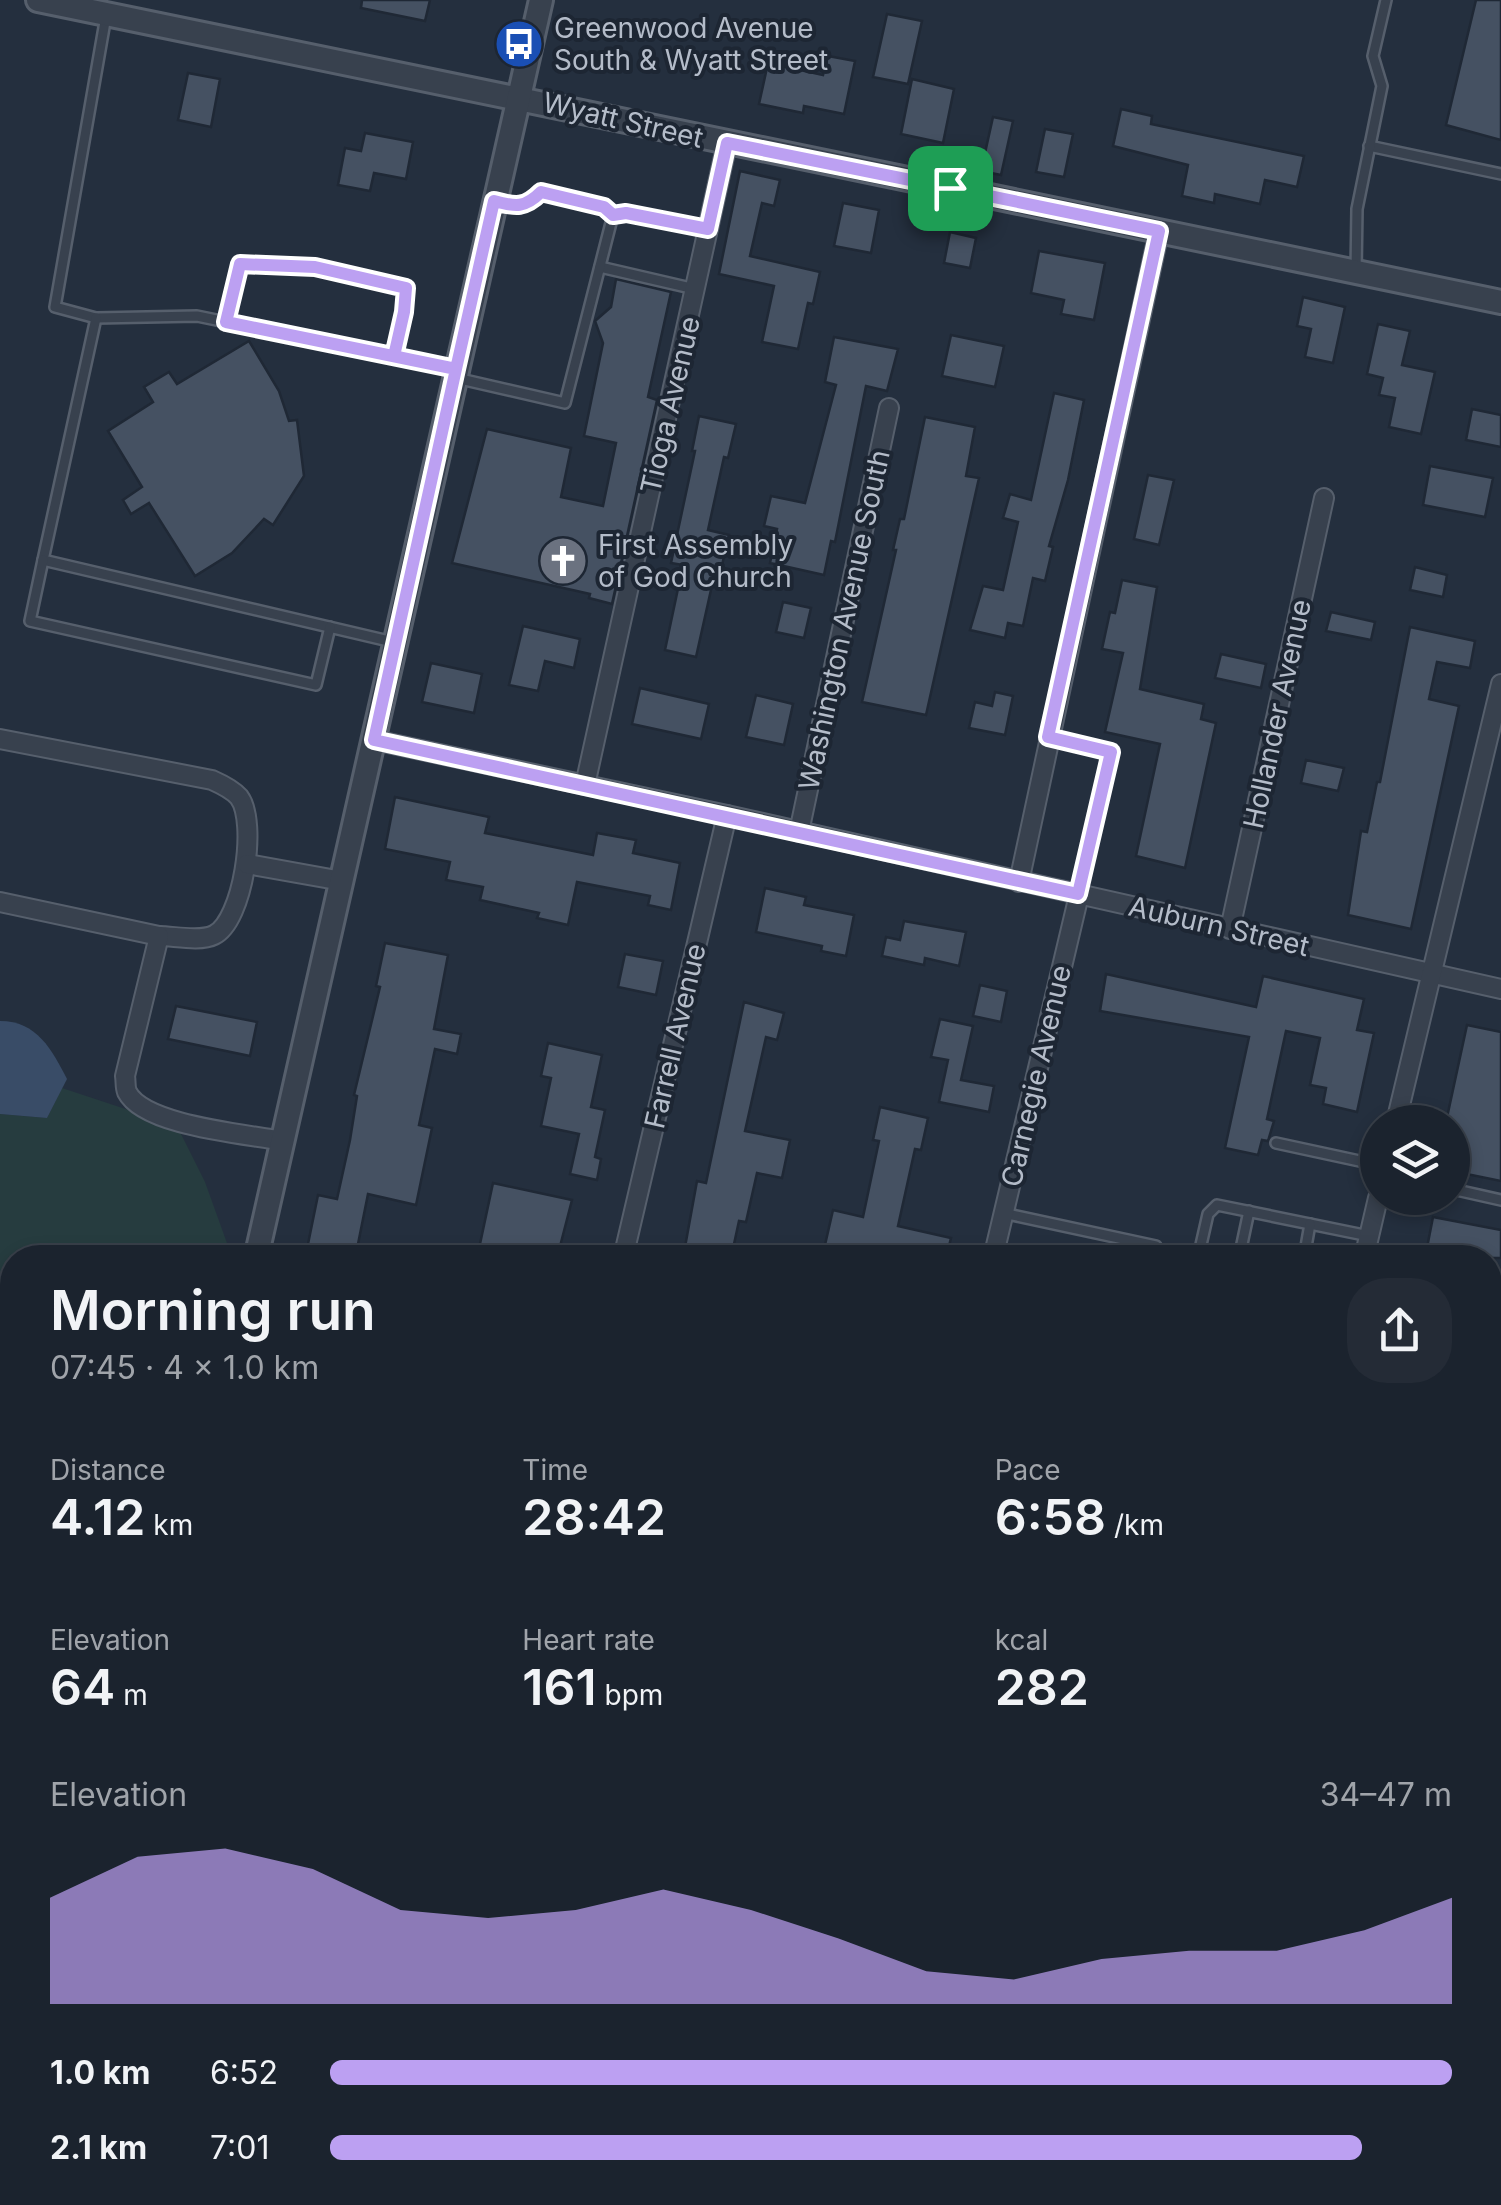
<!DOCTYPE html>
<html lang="en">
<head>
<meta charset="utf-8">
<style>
  body { margin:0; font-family:Inter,sans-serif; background:#242b36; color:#f1f3f6; height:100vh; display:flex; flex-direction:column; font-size:38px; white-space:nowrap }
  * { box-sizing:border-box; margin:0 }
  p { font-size:32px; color:#a0a4aa }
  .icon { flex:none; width:55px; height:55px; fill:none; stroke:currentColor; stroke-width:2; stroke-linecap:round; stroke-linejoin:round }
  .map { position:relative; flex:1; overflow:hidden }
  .side { position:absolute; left:0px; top:1245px; width:1502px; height:960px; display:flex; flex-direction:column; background:#1b232e; border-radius:40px 40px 0 0; box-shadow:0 5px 15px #0003,0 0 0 2px #39404a }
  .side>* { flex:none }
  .buttons { position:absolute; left:1360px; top:1105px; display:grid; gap:20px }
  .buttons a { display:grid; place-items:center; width:110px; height:110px; border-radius:50%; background:#1b232e; box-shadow:0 5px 15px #0003,0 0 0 2px #39404a; font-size:50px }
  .pin { position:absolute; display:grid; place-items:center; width:85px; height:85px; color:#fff; margin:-42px; border-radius:20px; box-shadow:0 5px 15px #0006 }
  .round { display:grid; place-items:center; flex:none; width:105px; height:105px; border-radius:40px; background:#242b36 }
  .overview { display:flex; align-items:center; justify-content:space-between; height:170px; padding:0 50px }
  h1 { font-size:55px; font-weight:600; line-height:75px }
  .metrics { display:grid; grid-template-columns:repeat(3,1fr); gap:15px; height:170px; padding:10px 50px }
  .metrics div { display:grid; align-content:center }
  .metrics b { font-size:50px; font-weight:600 }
  .metrics small { font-size:28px; font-weight:400 }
  .metrics p { font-size:28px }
  .chart { height:280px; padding:20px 50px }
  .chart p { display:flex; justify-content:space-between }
  .chart svg { width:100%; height:180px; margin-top:10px; fill:#bca0f2; opacity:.7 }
  ul { padding:0 50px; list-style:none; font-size:32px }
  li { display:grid; grid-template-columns:160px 120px 1fr; align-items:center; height:75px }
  li i { height:25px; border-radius:12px; background:#bca0f2 }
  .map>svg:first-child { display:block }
  .green { fill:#263c3f }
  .water { fill:#394c67 }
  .building { fill:#455162; stroke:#1f2835; stroke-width:2.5 }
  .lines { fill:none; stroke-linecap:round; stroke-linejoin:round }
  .service-casing { stroke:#565f6c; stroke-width:14 }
  .minor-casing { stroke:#565f6c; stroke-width:22 }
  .tertiary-casing { stroke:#565f6c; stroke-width:28 }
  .primary-casing { stroke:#414a57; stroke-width:32 }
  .service { stroke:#38414e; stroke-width:9 }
  .minor { stroke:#38414e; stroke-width:18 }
  .tertiary { stroke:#38414e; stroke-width:22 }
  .primary { stroke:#56606e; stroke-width:28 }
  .route-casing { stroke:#fff; stroke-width:20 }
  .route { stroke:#bca0f2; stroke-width:12 }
  .labels { text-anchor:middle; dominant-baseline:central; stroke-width:8; stroke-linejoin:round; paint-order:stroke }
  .poi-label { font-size:28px; fill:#b4bcc9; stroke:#1d2633; text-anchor:start }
  .street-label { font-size:28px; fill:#b4bcc9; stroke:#1d2633 }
</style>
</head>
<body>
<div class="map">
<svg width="1501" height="2205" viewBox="0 0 1501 2205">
  <rect width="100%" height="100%" fill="#242f3e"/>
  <polygon class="green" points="62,1088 177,1126 205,1182 232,1257 12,1258 12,1391 0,1390 0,1114 47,1118"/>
  <path class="water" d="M0,1021C37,1021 52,1050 67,1079L47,1118L0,1114Z"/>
  <g class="building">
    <polygon points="362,0 430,0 425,21 361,8"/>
    <polygon points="1476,0 1501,0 1501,140 1446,125"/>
    <polygon points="887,14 922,21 908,84 873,77"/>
    <polygon points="828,56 855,61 844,114 804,106 803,113 759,104 768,63 823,75"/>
    <polygon points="188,73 220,79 211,127 178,120"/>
    <polygon points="912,79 954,89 943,143 901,134"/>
    <polygon points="1121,109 1152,116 1151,124 1304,156 1297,187 1265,180 1260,204 1215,194 1214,203 1182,196 1188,165 1113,146"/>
    <polygon points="993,117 1013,121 1001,175 981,171"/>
    <polygon points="1045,129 1073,134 1064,177 1036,172"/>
    <polygon points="365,133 413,142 406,179 374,173 370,191 338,185 345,148 361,151"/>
    <polygon points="740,171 780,180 774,206 762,203 750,256 820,272 813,304 808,303 798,349 762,342 774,286 719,274"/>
    <polygon points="843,203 879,210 871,253 834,246"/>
    <polygon points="950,232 976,238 970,268 944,263"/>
    <polygon points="1039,251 1105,263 1094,320 1061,314 1064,300 1031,293"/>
    <polygon points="616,279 671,292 648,397 657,400 612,604 589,598 590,594 452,563 487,429 571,448 561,497 603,506 616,443 584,436 603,343 595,321 611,307"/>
    <polygon points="1303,297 1345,307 1333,363 1305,357 1311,329 1297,326"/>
    <polygon points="1378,324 1410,331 1402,365 1435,372 1421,434 1389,427 1395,398 1379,395 1383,378 1367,374"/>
    <polygon points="951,335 1004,346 995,387 942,376"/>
    <polygon points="834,337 898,349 887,391 866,386 835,542 831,541 824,575 770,563 777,529 764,526 771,496 805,503 836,385 825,382"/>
    <polygon points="249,341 279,391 289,421 297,420 304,476 273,525 264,519 232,553 195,576 149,503 131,514 123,500 142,487 108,431 153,402 144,387 169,372 177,384"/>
    <polygon points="1054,393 1084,400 1068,480 1049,546 1053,547 1045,581 1033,578 1023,626 1008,623 1005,638 970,630 983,586 1003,590 1018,522 1003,518 1010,494 1031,500"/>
    <polygon points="1472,409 1501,415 1501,447 1466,440"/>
    <polygon points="699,416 736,424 728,458 724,457 708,530 729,535 720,574 715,572 696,657 665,650 683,565 671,563 695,451 692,451"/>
    <polygon points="925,417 975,427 966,476 979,478 926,715 862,702 896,550 893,550 900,519 904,519"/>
    <polygon points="1430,466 1493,478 1485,517 1423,505"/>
    <polygon points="1148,475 1174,480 1159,545 1134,539"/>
    <polygon points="1415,567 1447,575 1443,597 1410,590"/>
    <polygon points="1122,580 1157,587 1140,689 1204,704 1201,719 1216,723 1185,868 1136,856 1160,744 1105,732 1123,653 1102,649 1110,612 1115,613"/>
    <polygon points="783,602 811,608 804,638 776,632"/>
    <polygon points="1331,612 1375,622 1371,640 1326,631"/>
    <polygon points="523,626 580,639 574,668 545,661 538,691 509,685"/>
    <polygon points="1410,627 1475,641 1470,668 1437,662 1429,699 1459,706 1411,929 1348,915 1361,831 1367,832 1377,782 1380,782"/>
    <polygon points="1221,654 1266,664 1261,688 1215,678"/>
    <polygon points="431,663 482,674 474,713 422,702"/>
    <polygon points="640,688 709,704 701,739 632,724"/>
    <polygon points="995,692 1013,696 1005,735 969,728 975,702 992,706"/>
    <polygon points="756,695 793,704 784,745 746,737"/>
    <polygon points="1306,760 1344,768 1338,791 1301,783"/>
    <polygon points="395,797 489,817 485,833 593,855 597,833 636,840 633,853 680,863 671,910 648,905 650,896 577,882 568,925 537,918 539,913 480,900 483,887 446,880 450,862 385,849"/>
    <polygon points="765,888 806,897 804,905 854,915 846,956 821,951 822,946 756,932"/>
    <polygon points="904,921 966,932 959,966 925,958 924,965 882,956 886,937 900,940"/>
    <polygon points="385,943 448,955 434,1029 461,1034 457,1054 435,1049 419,1125 432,1128 416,1205 368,1194 356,1254 308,1244 318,1195 337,1199 350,1140 357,1096 354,1095 380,987 376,986"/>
    <polygon points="625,954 663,961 656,995 618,987"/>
    <polygon points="1106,974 1256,1007 1263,976 1364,999 1357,1030 1374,1033 1357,1112 1323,1104 1326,1088 1310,1085 1320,1038 1286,1031 1267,1119 1274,1121 1268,1141 1262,1140 1258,1155 1225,1148 1249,1037 1100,1011"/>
    <polygon points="980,985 1007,991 1001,1022 973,1016"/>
    <polygon points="744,1002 784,1013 777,1040 766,1037 745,1131 790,1140 782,1178 757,1173 746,1222 739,1221 731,1258 683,1258 697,1181 706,1183"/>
    <polygon points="176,1006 257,1022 250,1056 168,1039"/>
    <polygon points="940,1019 973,1026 961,1080 994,1086 989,1112 939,1102 948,1060 931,1057"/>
    <polygon points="1467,1025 1501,1032 1501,1181 1452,1171 1452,1122 1446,1122"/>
    <polygon points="548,1043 602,1055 591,1107 605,1110 595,1157 601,1159 597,1180 570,1174 579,1134 541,1126 551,1078 541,1076"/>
    <polygon points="880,1107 928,1118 921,1150 915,1149 898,1226 951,1238 946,1258 876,1258 860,1254 859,1258 822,1258 833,1210 863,1217 879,1141 873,1140"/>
    <polygon points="493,1183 572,1200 557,1258 477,1258"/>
    <polygon points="1433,1217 1501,1230 1501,1258 1425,1258"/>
  </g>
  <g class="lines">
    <g class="service-casing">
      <g id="service">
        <polyline points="106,16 55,307 96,318 197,316 456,369"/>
        <polyline points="1369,146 1501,174"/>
        <polyline points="613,215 626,213 708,229"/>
        <polyline points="600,267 695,289"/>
        <polyline points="1356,272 1357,209 1382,86 1373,56 1386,0"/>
        <polyline points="96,318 43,560 393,642"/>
        <polyline points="226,322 240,264 315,267 406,288 404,312 395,356"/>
        <path d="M456,378L565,403L613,215L603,207L541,192C525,208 516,207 495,201"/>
        <polyline points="43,560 30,621 316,685 330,627"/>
        <polyline points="1051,738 1111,752 1079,895"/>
        <polyline points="1276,1143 1378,1165"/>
        <polyline points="1452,1189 1501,1200"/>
        <polyline points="1003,1213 1156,1246"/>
        <polyline points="1198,1258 1208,1214 1217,1205 1369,1236"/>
        <polyline points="1239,1258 1249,1211"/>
        <polyline points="1304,1258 1310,1224"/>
        <polyline points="1490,1301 1501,1303"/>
        <polyline points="1490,1371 1501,1373"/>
        <polyline points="1490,1426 1501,1429"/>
        <polyline points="1490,1888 1501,1890"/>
        <polyline points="1490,1994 1497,1959 1501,1955"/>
        <polyline points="727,2205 730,2192"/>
        <polyline points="982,2205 985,2192"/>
        <polyline points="1295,2205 1298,2192"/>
        <polyline points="1445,2205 1448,2192"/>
      </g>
    </g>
    <g class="minor-casing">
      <g id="minor">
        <path d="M0,739L212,780C221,784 232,789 239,797C258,822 243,921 214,935C200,942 174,936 159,936"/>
        <polyline points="374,740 727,815 1501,989"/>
        <polyline points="585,785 727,143"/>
        <polyline points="799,832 889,408"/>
        <polyline points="247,864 342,881"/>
        <polyline points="1019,882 1159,231"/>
        <path d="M0,902L159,936L125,1076C126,1082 125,1087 127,1092C144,1126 247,1134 282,1141"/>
        <polyline points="1230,929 1324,498"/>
        <polyline points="1396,1122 1501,684"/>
        <polyline points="623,1258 727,815"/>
        <polyline points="993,1258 1079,895"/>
        <polyline points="1364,1258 1378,1198"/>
        <polyline points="0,1480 12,1483"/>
        <polyline points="0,1980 12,1983"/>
        <polyline points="0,2109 12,2077"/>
        <polyline points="0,2119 12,2122"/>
        <polyline points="344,2192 406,2205"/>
        <polyline points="83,2205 86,2192"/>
        <polyline points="199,2205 202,2192"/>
        <polyline points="316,2205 319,2192"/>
        <polyline points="433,2205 436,2192"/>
      </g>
    </g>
    <g class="tertiary-casing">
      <g id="tertiary">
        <path d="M38,0C527,98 1013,202 1501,302"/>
        <polyline points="256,1258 541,0"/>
        <polyline points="1490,1675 1501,1678"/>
      </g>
    </g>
    <g class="primary-casing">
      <g id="primary">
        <polyline points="1490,1609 1501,1562"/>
        <polyline points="1490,1813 1501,1766"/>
        <polyline points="1352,2205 1355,2192"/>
        <polyline points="1372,2205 1375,2192"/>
        <polyline points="1398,2205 1401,2192"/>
      </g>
    </g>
    <use href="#service" class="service"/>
    <use href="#minor" class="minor"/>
    <use href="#tertiary" class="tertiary"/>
    <use href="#primary" class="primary"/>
  </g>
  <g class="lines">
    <g class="route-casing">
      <path id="route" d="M950,188L727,143L708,229L626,213L613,215L604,207L541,192C525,208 516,207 494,201L456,369L394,356L404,312L406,288L315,267L240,264L226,322L456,369L374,740L1078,894L1111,752L1048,737L1159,231L950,188"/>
    </g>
    <use href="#route" class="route"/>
  </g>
  <defs>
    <g id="bus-disc" transform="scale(2.5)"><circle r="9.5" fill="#1a4fb4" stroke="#1d2633"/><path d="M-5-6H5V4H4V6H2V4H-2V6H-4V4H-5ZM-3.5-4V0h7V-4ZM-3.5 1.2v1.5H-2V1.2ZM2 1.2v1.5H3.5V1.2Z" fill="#fff"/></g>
    <g id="church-disc" transform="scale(2.5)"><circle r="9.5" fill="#6b7280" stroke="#1d2633"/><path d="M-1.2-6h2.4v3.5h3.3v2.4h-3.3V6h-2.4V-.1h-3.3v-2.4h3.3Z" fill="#fff"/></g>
  </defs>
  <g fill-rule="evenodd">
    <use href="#bus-disc" x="519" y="44"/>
    <use href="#church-disc" x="563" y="561"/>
  </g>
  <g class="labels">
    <g class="poi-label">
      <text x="554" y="28">Greenwood Avenue<tspan x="554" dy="32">South &amp; Wyatt Street</tspan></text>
      <text x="598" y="545">First Assembly<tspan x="598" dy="32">of God Church</tspan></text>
    </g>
    <g class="street-label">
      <text transform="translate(623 120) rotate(13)">Wyatt Street</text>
      <text transform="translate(670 405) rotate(-77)">Tioga Avenue</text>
      <text transform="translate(844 620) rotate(-78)">Washington Avenue South</text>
      <text transform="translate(1277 714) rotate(-78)">Hollander Avenue</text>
      <text transform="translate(1219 926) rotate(13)">Auburn Street</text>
      <text transform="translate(675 1036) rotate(-77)">Farrell Avenue</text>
      <text transform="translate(1036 1076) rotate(-77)">Carnegie Avenue</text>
    </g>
  </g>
</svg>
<div class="buttons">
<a><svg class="icon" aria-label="layers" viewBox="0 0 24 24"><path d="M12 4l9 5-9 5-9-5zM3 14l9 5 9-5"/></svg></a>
</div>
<div class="pin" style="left:950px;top:188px;background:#1e9e55"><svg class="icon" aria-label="arrive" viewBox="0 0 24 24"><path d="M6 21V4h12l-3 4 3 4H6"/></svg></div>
<section class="side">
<div class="overview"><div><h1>Morning run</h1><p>07:45 · 4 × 1.0 km</p></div><a class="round"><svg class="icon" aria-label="share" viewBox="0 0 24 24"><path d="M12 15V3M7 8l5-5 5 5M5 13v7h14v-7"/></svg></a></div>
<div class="metrics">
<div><p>Distance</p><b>4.12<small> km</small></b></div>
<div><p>Time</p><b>28:42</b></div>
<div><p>Pace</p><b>6:58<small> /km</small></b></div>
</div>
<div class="metrics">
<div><p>Elevation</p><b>64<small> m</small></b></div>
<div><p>Heart rate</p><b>161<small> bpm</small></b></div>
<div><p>kcal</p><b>282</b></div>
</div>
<div class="chart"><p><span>Elevation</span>34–47 m</p>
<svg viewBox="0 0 160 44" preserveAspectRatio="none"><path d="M0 44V18L10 8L20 6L30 11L40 21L50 23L60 21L70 16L80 21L90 28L100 36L110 38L120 33L130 31L140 31L150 26L160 18V44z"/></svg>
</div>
<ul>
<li><b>1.0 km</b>6:52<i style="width:100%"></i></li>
<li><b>2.1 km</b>7:01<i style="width:92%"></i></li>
</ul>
</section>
</div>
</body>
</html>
